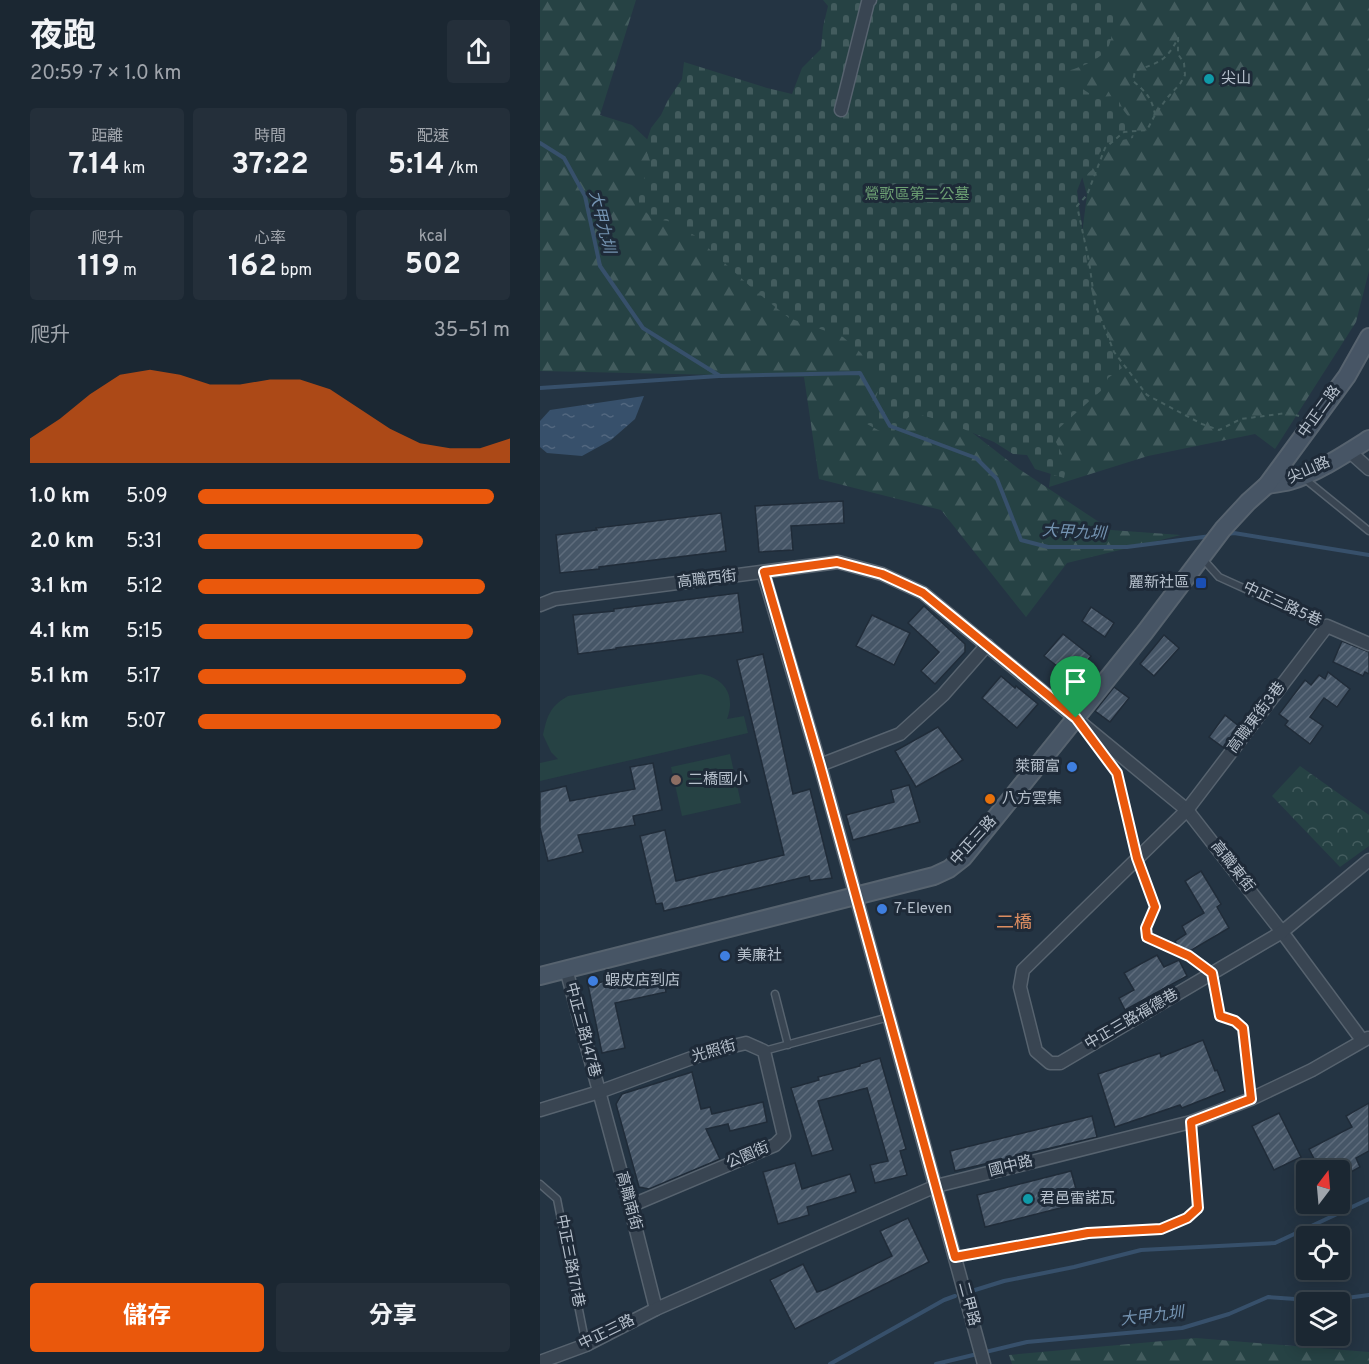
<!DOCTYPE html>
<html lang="zh-TW">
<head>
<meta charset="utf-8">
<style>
  body { margin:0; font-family:Overpass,"Noto Sans TC",sans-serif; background:#242f3a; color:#f1f3f6; height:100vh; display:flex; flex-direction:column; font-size:22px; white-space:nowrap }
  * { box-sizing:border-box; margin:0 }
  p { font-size:20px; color:#a0a5ac }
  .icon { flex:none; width:33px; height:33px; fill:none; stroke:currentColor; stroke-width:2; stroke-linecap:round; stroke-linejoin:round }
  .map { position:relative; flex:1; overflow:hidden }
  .side { display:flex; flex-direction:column; background:#1b2732; width:540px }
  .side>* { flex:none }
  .needle { width:39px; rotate:16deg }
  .fabs { position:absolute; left:756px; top:1160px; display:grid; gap:12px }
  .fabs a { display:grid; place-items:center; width:54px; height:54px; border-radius:6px; background:#1b2732; box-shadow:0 3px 15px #0003,0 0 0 2px #39444d; font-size:30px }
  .pin { position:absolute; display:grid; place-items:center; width:51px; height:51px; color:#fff; margin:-62px -26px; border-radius:50% 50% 50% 0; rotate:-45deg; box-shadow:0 0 6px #0007 }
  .pin .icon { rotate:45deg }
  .round { display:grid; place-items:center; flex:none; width:63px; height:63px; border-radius:6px; background:#242f3a }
  .head { display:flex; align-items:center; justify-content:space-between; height:102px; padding:0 30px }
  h1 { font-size:33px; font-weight:700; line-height:45px }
  .metrics { display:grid; grid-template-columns:repeat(3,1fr); gap:9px; height:102px; padding:6px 30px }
  .metrics div { display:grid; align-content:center; border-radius:6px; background:#242f3a; text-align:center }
  .metrics b { font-size:30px; font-weight:700 }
  .metrics small { font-size:16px; font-weight:400 }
  .metrics p { font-size:16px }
  .chart { height:168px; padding:12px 30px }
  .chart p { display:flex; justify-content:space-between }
  .chart svg { width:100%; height:108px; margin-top:6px; fill:#ea580c; opacity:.7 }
  .primary-button { display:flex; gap:12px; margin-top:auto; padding:12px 30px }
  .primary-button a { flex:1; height:69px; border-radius:6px; background:#ea580c; color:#fff; font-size:24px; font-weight:700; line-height:69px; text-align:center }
  .primary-button a+a { background:#242f3a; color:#f1f3f6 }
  ul { padding:0 30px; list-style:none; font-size:20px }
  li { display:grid; grid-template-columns:96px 72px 1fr; align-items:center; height:45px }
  li i { height:15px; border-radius:8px; background:#ea580c }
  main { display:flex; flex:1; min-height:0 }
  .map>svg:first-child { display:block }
  .forest { fill:url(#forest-firs) }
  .cemetery { fill:url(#cemetery-stones) }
  .park { fill:url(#park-crowns) }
  .pitch { fill:#264244 }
  .water { fill:url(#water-ripples) }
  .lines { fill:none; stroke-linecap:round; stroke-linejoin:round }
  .stream { stroke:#37506b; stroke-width:4 }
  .building { fill:url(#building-hatch); stroke:#202c39; stroke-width:1.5 }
  .lane-casing { stroke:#57636f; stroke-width:9 }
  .street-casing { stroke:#57636f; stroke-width:15 }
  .secondary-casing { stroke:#57636f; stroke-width:20 }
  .path { stroke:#455f60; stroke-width:2; stroke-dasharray:4.5 4.5; stroke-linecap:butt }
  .lane { stroke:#394552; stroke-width:6 }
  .street { stroke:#394552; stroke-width:12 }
  .secondary { stroke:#475565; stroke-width:16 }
  .route-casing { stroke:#fff; stroke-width:12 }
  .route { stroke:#ea580c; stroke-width:8 }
  .culture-dot { fill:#0f9aa8; stroke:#1e2a38; stroke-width:2 }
  .transit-dot { fill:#1a4fb4; stroke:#1e2a38; stroke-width:2 }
  .shop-dot { fill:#3f7fe0; stroke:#1e2a38; stroke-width:2 }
  .education-dot { fill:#8d6e63; stroke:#1e2a38; stroke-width:2 }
  .food-dot { fill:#e8710a; stroke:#1e2a38; stroke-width:2 }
  .labels { text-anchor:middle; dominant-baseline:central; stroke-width:6; stroke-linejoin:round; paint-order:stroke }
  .poi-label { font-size:15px; fill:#b6c0cc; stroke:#1e2a38; text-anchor:start }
  .park-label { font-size:15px; fill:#6c9f73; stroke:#1e2a38 }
  .street-label { font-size:15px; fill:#b6c0cc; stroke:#1e2a38 }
  .water-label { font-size:16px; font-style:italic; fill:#7493b1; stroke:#1e2a38 }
  .quarter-label { font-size:18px; fill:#dc8d61; stroke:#1e2a38 }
</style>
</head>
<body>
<main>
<section class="side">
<div class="head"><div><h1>夜跑</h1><p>20:59 · 7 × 1.0 km</p></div><a class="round"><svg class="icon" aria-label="share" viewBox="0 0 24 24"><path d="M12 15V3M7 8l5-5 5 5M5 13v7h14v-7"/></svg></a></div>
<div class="metrics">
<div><p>距離</p><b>7.14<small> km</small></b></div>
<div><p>時間</p><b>37:22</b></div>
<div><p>配速</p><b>5:14<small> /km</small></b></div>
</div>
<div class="metrics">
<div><p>爬升</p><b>119<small> m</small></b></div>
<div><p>心率</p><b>162<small> bpm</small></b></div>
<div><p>kcal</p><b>502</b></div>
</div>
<div class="chart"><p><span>爬升</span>35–51 m</p>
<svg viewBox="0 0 160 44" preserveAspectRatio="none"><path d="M0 44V34L10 26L20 16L30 8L40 6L50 8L60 12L70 12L80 10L90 10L100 14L110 22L120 30L130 36L140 38L150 38L160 34V44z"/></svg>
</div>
<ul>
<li><b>1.0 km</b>5:09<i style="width:95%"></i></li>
<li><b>2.0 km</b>5:31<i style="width:72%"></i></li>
<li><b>3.1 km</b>5:12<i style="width:92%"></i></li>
<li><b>4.1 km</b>5:15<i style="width:88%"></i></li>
<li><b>5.1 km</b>5:17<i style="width:86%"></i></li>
<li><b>6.1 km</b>5:07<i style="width:97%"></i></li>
</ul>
<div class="primary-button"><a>儲存</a><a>分享</a></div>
</section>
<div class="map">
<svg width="829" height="1364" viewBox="0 0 829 1364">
  <defs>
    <pattern id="forest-firs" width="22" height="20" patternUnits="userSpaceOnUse" patternTransform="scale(1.5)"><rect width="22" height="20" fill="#264244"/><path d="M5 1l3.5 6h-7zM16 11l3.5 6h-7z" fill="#435c5e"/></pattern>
    <pattern id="cemetery-stones" width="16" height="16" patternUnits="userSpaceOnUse" patternTransform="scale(1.5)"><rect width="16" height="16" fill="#264244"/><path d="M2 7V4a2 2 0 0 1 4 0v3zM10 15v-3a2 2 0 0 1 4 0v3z" fill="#435c5e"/></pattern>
    <pattern id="park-crowns" width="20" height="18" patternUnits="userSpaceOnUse" patternTransform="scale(1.5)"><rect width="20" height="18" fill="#264244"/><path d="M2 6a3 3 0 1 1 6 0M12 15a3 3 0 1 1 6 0" fill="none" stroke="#435c5e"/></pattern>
    <pattern id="water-ripples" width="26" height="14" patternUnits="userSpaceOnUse" patternTransform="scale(1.5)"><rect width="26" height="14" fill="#37506b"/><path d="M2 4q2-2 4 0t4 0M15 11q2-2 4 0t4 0" fill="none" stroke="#52677f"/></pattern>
    <pattern id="building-hatch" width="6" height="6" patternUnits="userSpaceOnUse" patternTransform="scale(1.5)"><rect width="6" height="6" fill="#465667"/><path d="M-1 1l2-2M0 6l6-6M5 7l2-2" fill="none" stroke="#5e6c7c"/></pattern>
  </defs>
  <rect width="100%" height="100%" fill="#243443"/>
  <g class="forest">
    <polygon points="0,0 96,0 60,115 92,125 348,367 479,469 571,530 641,535 527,563 486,617 401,510 279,479 264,377 0,371"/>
    <polygon points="516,0 829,0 829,271 816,322 735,449 715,434 608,456 509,487 547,195 516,79"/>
    <polygon points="656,1338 829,1352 829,1364 472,1364 469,1355"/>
  </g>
  <path class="cemetery" d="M283,0H575C574,11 573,40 568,48C558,62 537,68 522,73V81L541,88L555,97L576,96L584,111L595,125L593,138L576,141L560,152L552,170L542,178L537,191L550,284L555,307L566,324L571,349L582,368L568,378L563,389L519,428L516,442L527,465L524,478L495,469L487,455L473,454L454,442L421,428L396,419L373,413L349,436L327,424L340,385L321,353L303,337L249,318L213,289L154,235L128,221L114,219L94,202C98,188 106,177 111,164L107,152V140L111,128L121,115L128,100L142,79L144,62L227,88L252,94L262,68L281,49L283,27L288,6Z"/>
  <polygon class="park" points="760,766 829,815 829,846 800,867 732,796"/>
  <g class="pitch">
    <path d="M161,674C185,678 196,696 187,719L204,716L208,733L0,781V763L18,759L11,752L3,735C7,716 10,706 28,696Z"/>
    <polygon points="190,754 201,803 142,816 131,767"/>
  </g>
  <polygon class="water" points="104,396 95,419 71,440 42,456 7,453 0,447 0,421 10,410"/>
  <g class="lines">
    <g class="stream">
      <polyline points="0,143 24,158 45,196 60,266 103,328 180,376 320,373 350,426 436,458 457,479 481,540 508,547 587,547 671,536"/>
      <polyline points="0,388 179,376"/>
      <polyline points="688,534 694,533 829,555"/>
      <polyline points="435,1290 464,1281 534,1267 601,1250 735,1243 829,1199"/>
      <polyline points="290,1364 404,1300 415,1296"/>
      <polyline points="396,1364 487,1342 642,1328 689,1314 728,1297 784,1301 829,1295"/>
    </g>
  </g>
  <g class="building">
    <polygon points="303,501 304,523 251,526 253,550 219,552 215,506"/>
    <polygon points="181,513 186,551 59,567 59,569 20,573 16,535 57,530 56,528"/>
    <polygon points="198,593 203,632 76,648 76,649 38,654 33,615 74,611 74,609"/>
    <polygon points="384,606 425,644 425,652 395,684 381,671 399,652 368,623"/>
    <polygon points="551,607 574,623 565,637 542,621"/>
    <polygon points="332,615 370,633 354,665 316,646"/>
    <polygon points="523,634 551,656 547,661 549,663 542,673 536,668 530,676 504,656"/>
    <polygon points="624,635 639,648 614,676 600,664"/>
    <polygon points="802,641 829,652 829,674 825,672 823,676 793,662"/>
    <polygon points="223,654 253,794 270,789 292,878 270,881 269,876 124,911 122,903 116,904 100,836 125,830 136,881 244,855 197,660"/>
    <polygon points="788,672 810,689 797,707 784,698 770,717 783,726 770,744 745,725 748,721 739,714 765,680 771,685 779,675 785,679"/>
    <polygon points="461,676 475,688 476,686 498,704 477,728 442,698"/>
    <polygon points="574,687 589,698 570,722 555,711"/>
    <polygon points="685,715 700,727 684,748 669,737"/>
    <polygon points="398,727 423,760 376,787 355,751"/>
    <polygon points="113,763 122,810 93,816 95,825 38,835 43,852 8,861 0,828 0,792 26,786 30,801 95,789 90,767"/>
    <polygon points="369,785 380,822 313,840 306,815 354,802 351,790"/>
    <polygon points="661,871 681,904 677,907 689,928 650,951 637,945 635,941 646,934 642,926 664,913 645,881"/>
    <polygon points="617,955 624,967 639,960 647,976 585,1010 579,998 594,990 584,973"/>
    <polygon points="121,969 126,992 75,1003 85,1048 62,1053 48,985"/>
    <polygon points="663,1040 675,1071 677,1070 685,1091 642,1108 640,1105 575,1127 558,1074 620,1053 621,1057"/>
    <polygon points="340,1058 366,1149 360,1151 367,1175 335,1183 330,1165 348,1161 327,1088 278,1101 293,1150 272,1156 251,1088 279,1080 278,1077 320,1066 320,1064"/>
    <polygon points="152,1072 161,1109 170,1107 172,1114 223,1102 227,1122 190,1131 188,1124 166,1129 180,1159 109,1189 99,1187 76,1104 82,1094"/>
    <polygon points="829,1103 829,1151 816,1158 820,1167 800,1178 800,1170 780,1170 769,1149 812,1127 806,1116"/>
    <polygon points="739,1113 761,1157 734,1170 712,1126"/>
    <polygon points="552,1116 557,1137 415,1171 410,1151"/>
    <polygon points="255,1163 262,1189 310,1174 316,1192 267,1207 269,1215 238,1224 223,1172"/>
    <polygon points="531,1171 540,1203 445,1227 437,1195"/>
    <polygon points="368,1218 389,1262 255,1329 230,1280 263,1264 277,1292 286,1289 352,1256 340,1231"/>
  </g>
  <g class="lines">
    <g class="lane-casing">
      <g id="lane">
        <polyline points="765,479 829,531"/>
        <polyline points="662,558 679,577 787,626"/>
        <polyline points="549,735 577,773 597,858 615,907 606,928 607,937 649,956 672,973 680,1016 695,1021 703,1028 711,1099"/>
        <polyline points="235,994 248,1045"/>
        <polyline points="224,1051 349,1017"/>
        <polyline points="0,1184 17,1199 46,1345"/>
        <polyline points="415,1257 548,1233 621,1229 647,1218 658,1208 651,1122"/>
      </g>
    </g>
    <g class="street-casing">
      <g id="street">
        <polyline points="301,110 328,2 330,0"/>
        <polyline points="810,452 829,469"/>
        <polyline points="223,572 280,765 444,1364"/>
        <polyline points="0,605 15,599 298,562 342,574 383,593 647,810 742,932 822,1040"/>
        <polyline points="829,644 787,626 647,810 483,970 480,987 496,1051 510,1063 520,1063 742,932 829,860"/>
        <polyline points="280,765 360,734 403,695 447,645"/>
        <polyline points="26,969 90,1206 116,1309"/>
        <polyline points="0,1110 59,1092 168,1052 206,1043 224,1051 244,1136 235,1145 90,1206"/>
        <polyline points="0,1362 46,1345 116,1309 396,1186 651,1122 711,1099 772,1070 828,1038"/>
      </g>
    </g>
    <g class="secondary-casing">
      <g id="secondary">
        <path d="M727,485C734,484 743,483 750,481C775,474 807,453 829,439"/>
        <polyline points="0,976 394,876 409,869 423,858 605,632 683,529 708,502 727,485 807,376 829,337"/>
      </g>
    </g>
    <path class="path" d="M615,115C612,98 606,92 593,81L595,71C619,62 626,62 638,38V54L644,63L645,75L640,84L627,98L615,115L607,130L584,132L565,148L547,195L537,206L549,261L555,304L574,352L607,395L662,424L679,430L701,419L747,413L759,416"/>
    <use href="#lane" class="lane"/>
    <use href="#street" class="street"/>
    <use href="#secondary" class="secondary"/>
  </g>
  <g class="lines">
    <g class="route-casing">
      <polygon id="route" points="297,562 342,574 383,593 536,718 577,773 597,858 615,907 606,928 607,937 649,956 672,973 680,1016 695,1021 703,1028 711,1099 651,1122 658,1208 647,1218 621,1229 548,1233 415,1257 280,765 224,572"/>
    </g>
    <use href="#route" class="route"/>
  </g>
  <g class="culture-dot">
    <circle cx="669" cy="79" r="6"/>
    <circle cx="488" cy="1199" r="6"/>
  </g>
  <rect class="transit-dot" x="655" y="577" width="12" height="12" rx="3"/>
  <g class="shop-dot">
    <circle cx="532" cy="767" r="6"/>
    <circle cx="342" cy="909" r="6"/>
    <circle cx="185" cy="956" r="6"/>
    <circle cx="53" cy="981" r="6"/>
  </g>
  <circle class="education-dot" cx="136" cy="780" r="6"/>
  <circle class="food-dot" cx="450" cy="799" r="6"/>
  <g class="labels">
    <g class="poi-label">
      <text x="681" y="79">尖山</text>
      <text x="649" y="583" text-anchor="end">麗新社區</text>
      <text x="520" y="767" text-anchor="end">萊爾富</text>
      <text x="148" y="780">二橋國小</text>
      <text x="462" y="799">八方雲集</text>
      <text x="354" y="909">7-Eleven</text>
      <text x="197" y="956">美廉社</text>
      <text x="65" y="981">蝦皮店到店</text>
      <text x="500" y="1199">君邑雷諾瓦</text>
    </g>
    <g class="park-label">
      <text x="377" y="195">鶯歌區第二公墓</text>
    </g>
    <g class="street-label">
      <text transform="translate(780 412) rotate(-54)">中正二路</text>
      <text transform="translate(769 471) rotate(-24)">尖山路</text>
      <text transform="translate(167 580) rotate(-7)">高職西街</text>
      <text transform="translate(742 605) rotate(25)">中正三路5巷</text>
      <text transform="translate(717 718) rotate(-53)">高職東街3巷</text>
      <text transform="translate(434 841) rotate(-48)">中正三路</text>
      <text transform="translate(692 867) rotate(52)">高職東街</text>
      <text transform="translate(592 1020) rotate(-30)">中正三路福德巷</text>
      <text transform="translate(42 1030) rotate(75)">中正三路147巷</text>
      <text transform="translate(174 1052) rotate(-16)">光照街</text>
      <text transform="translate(208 1156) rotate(-23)">公園街</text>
      <text transform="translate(471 1167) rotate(-14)">國中路</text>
      <text transform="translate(88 1201) rotate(75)">高職南街</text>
      <text transform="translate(29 1261) rotate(79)">中正三路171巷</text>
      <text transform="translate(428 1304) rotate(75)">二甲路</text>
      <text transform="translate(67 1333) rotate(-26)">中正三路</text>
    </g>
    <g class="water-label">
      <text transform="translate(61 222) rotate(76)">大甲九圳</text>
      <text transform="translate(534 533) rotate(3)">大甲九圳</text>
      <text transform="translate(612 1317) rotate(-7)">大甲九圳</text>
    </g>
    <g class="quarter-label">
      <text x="474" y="923">二橋</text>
    </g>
  </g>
</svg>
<div class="fabs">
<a><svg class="needle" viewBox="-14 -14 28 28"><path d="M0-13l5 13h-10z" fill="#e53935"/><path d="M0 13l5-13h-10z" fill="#a0a5ac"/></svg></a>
<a><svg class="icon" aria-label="locate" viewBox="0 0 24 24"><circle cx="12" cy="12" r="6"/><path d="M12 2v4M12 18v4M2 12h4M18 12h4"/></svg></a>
<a><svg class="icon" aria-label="layers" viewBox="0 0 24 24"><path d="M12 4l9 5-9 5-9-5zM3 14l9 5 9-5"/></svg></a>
</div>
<div class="pin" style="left:536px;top:718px;background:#1e9e55"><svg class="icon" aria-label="arrive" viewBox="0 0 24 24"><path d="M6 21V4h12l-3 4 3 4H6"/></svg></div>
</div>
</main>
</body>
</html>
